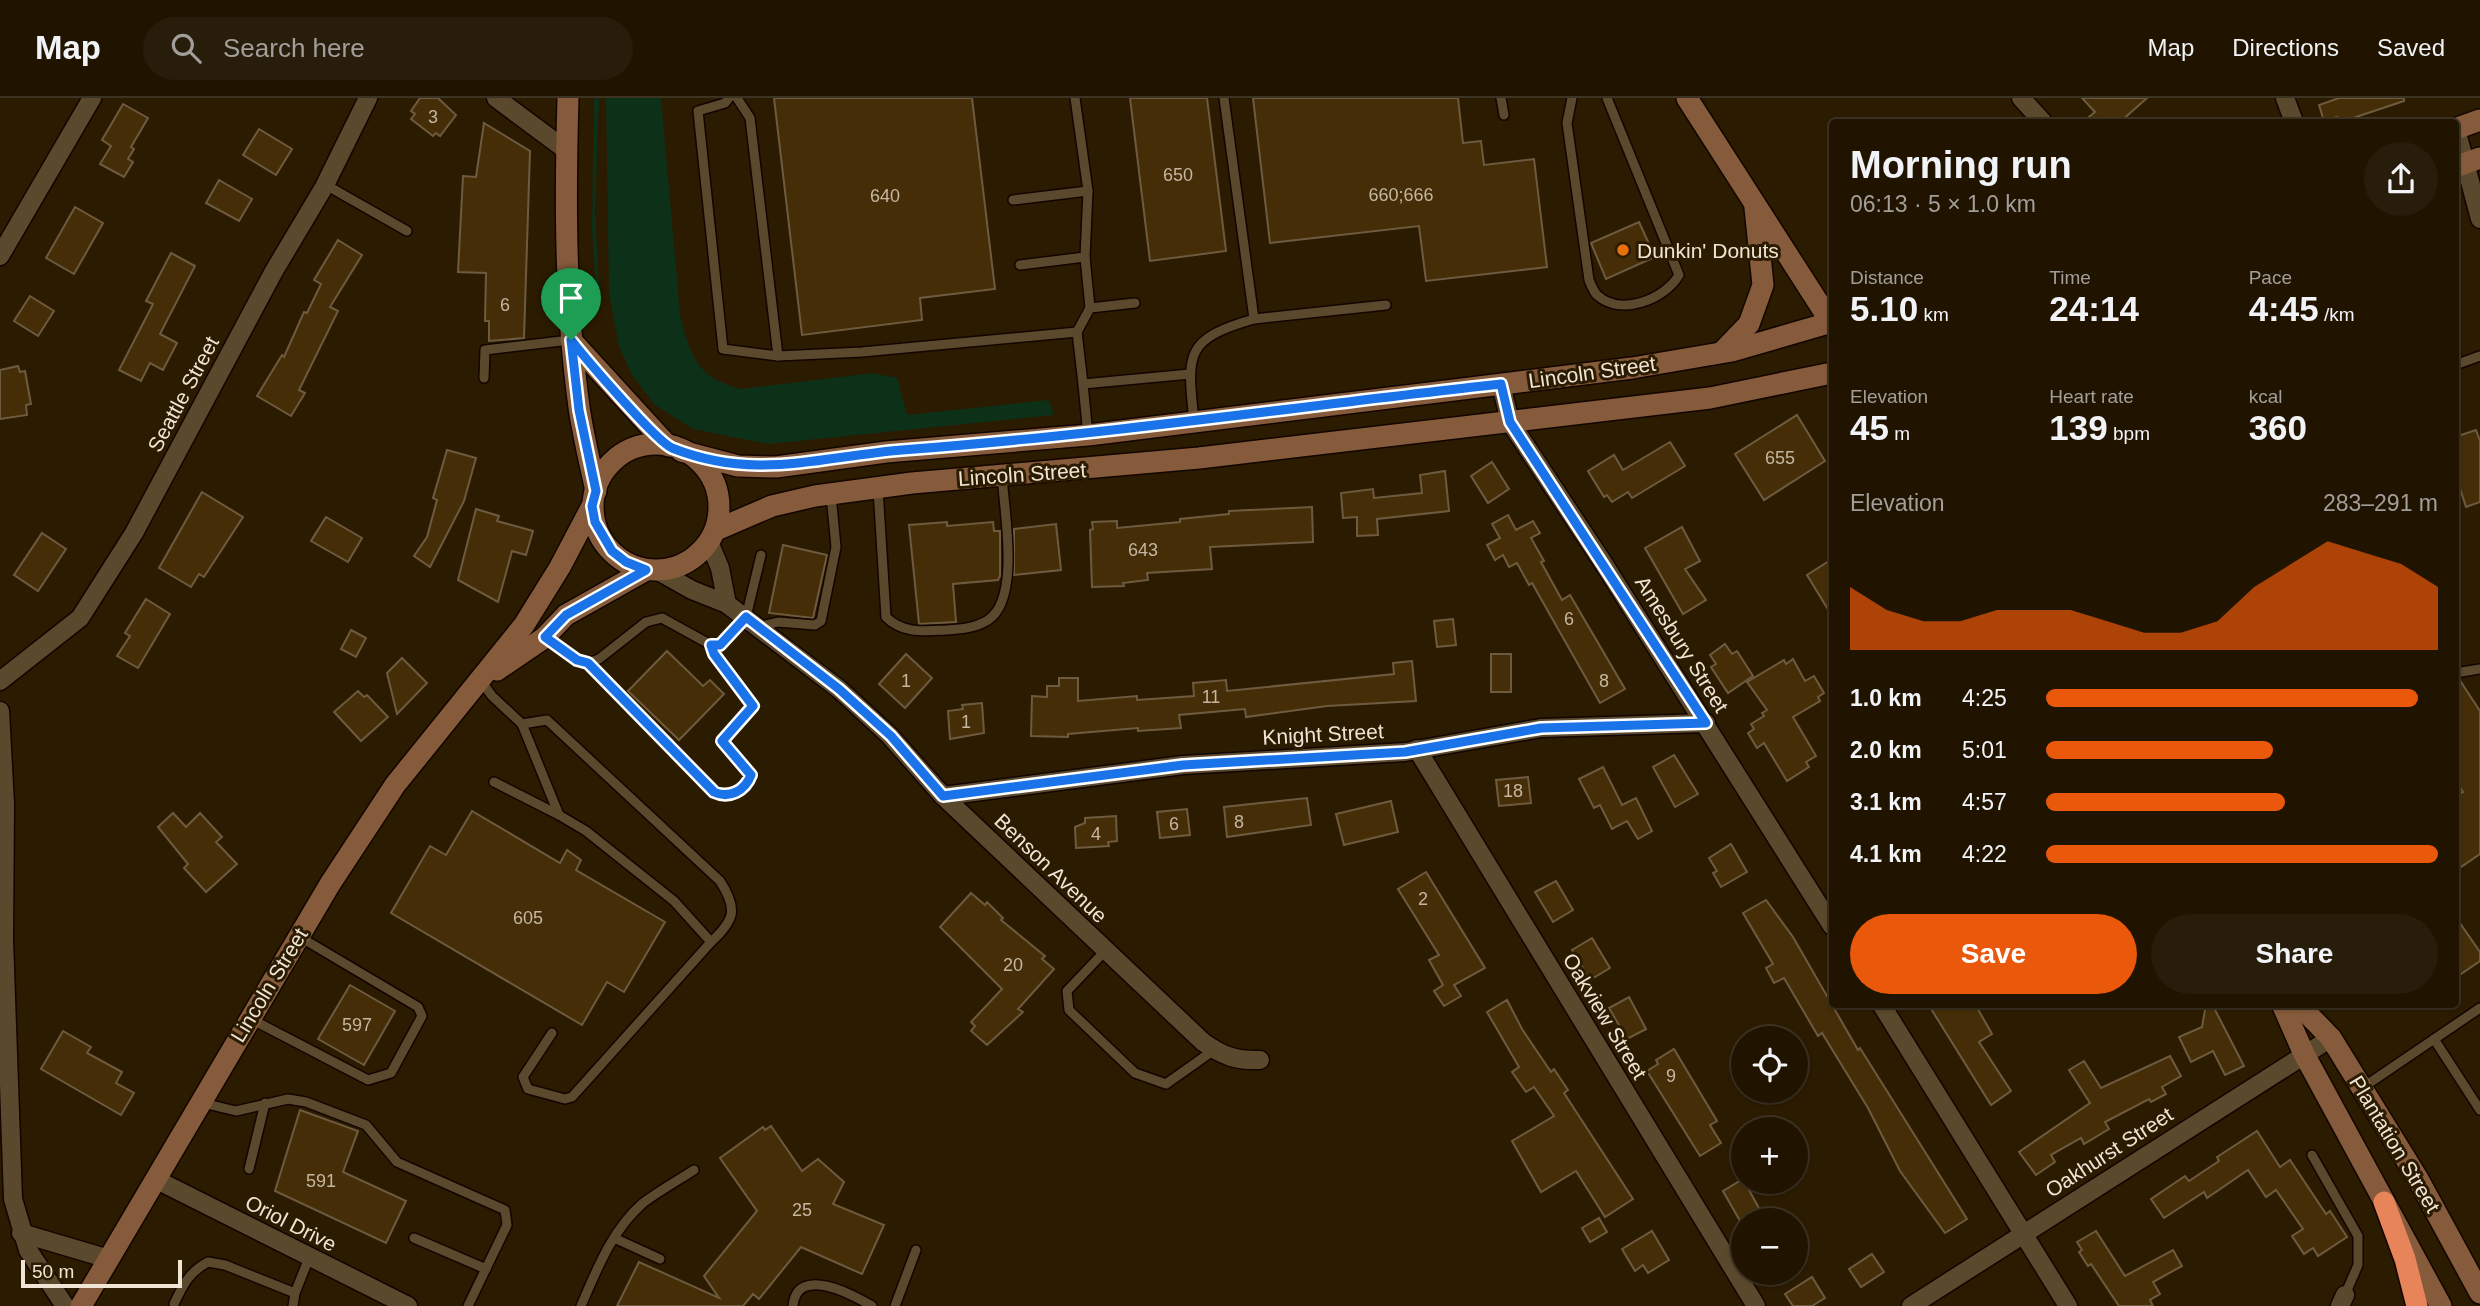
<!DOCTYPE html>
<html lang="en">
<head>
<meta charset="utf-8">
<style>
  body { margin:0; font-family:Arial,sans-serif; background:#281d0b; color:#f1f3f6; height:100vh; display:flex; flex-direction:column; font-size:26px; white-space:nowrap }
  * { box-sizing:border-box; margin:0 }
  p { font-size:23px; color:#a29e99 }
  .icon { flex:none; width:38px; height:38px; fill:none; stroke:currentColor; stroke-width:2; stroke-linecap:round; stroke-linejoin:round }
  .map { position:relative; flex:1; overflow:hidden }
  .panel { position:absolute; left:1829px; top:21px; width:630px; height:889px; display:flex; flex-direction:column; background:#201401; border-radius:7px; box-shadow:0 2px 5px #0004,0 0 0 2px #3d3323 }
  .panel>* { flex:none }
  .tools { position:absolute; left:1731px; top:928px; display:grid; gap:14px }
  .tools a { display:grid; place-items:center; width:77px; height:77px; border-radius:50%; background:#201401; box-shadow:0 2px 5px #0004,0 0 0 2px #3d3323; font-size:35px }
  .scale { position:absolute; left:21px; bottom:18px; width:161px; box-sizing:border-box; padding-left:7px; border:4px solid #f0e4d5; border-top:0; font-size:19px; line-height:24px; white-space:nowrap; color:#f0e4d5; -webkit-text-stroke:5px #2b1b01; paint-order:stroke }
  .pin { position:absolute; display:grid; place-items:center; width:60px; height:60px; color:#fff; margin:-72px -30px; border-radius:50% 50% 50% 0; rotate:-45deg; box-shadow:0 0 7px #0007 }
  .pin .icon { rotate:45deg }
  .round { display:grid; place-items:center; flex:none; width:74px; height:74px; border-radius:37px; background:#281d0b }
  .headline { display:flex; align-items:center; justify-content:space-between; height:119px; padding:0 21px }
  h1 { font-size:38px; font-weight:700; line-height:52px }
  .stats { display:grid; grid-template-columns:repeat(3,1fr); gap:10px; height:119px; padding:7px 21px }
  .stats div { display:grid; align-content:center }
  .stats b { font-size:35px; font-weight:700 }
  .stats small { font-size:19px; font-weight:400 }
  .stats p { font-size:19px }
  .chart { height:196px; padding:14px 21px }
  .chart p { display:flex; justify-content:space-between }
  .chart svg { width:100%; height:126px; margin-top:7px; fill:#ea580c; opacity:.7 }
  .button { display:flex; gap:14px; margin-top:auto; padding:14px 21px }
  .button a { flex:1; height:80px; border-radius:42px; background:#ea580c; color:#fff; font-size:28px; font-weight:700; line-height:80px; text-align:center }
  .button a+a { background:#281d0b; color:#f1f3f6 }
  ul { padding:0 21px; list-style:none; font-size:23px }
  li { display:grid; grid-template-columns:112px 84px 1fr; align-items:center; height:52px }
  li i { height:18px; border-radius:9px; background:#ea580c }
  header { display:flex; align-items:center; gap:42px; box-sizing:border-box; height:98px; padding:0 35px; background:#201401; border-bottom:2px solid #3d3323 }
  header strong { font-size:33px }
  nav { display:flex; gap:38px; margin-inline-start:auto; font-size:24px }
  .search { width:490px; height:63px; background:#281d0b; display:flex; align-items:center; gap:18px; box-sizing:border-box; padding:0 24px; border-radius:38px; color:#a29e99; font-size:26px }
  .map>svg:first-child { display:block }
  .green { fill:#0d3118 }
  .building { fill:#452e07; stroke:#6e5b3f; stroke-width:2 }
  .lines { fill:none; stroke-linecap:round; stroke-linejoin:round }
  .service-casing { stroke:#130500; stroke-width:12 }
  .minor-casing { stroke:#130500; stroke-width:21 }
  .secondary-casing { stroke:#130500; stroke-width:24 }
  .motorway-casing { stroke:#130500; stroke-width:24 }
  .service { stroke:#5b492e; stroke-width:9 }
  .minor { stroke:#5b492e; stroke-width:18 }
  .secondary { stroke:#855b3b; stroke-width:21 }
  .motorway { stroke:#e78459; stroke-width:21 }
  .route-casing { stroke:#fff; stroke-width:14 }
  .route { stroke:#1a73e8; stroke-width:9 }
  .food-dot { fill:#e8710a; stroke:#2b1b01; stroke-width:2.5 }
  .labels { text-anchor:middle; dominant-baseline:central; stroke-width:6; stroke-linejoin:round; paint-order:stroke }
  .number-label { font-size:18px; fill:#c5b6a2 }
  .poi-label { font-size:21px; fill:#f0e4d5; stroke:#2b1b01; text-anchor:start }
  .street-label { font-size:21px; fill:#f0e4d5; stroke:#2b1b01 }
</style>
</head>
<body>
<header>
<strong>Map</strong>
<div class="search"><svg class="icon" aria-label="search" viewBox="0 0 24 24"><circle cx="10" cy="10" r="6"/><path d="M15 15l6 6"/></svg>Search here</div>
<nav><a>Map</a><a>Directions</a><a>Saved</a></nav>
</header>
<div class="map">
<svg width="2480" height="1208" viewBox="0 0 2480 1208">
  <rect width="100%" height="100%" fill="#2b1b01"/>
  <g class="green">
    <polygon points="594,0 599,0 595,113 599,189 596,190 592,132"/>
    <path d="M606,0H661L680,216C690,258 696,279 741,291L873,275L897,280L907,317L1048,302L1054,317L768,346L693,331L655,307L632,277L619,248L609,195Z"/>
  </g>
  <g class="building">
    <polygon points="420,0 438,0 456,17 440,38 436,35 433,38 411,21 415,16 411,13"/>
    <polygon points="774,0 972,0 995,191 920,200 922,222 802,237"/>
    <polygon points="1130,0 1207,0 1226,153 1150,163"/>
    <polygon points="1253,0 1458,0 1463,45 1481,43 1484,67 1534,61 1547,169 1426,183 1419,128 1270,145"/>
    <polygon points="2082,0 2147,0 2120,24 2083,24 2095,14"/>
    <polygon points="2339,0 2404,0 2404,3 2341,24 2337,19 2324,23 2319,7"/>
    <polygon points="123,6 148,20 131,49 134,51 128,61 133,64 124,79 100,66 111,48 102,42"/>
    <polygon points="484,25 530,53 524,240 489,243 489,223 485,223 486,175 458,174 463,78 476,79"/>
    <polygon points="259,31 292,51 276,77 243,57"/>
    <polygon points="219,82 252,101 239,123 206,105"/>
    <polygon points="75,109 103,125 74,176 46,160"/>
    <polygon points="1639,124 1655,159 1606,181 1591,145"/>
    <polygon points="338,142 362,157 330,209 338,213 299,292 305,295 291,318 257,298 282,257 284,259 304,214 307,215 321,186 314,182"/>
    <polygon points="171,155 195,168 160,236 177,245 163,272 150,265 141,283 119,272 153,206 146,203"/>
    <polygon points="30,198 54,213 38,238 14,223"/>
    <polygon points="18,268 20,274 25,273 31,306 26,307 27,317 0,321 0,272"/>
    <polygon points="1797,317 1825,363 1764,402 1735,356"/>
    <polygon points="2476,332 2480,343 2480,404 2466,409 2455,375 2455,339"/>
    <polygon points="1670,344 1685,368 1632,400 1628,394 1612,404 1607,397 1604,399 1588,373 1614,357 1623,372"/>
    <polygon points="447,352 476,360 464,403 430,469 414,458 427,439 437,402 433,400"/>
    <polygon points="1492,364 1509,391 1488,405 1471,378"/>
    <polygon points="1445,373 1449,413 1377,421 1378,437 1357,438 1357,419 1343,420 1341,395 1373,391 1374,400 1422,395 1420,377"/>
    <polygon points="202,394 243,419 204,479 199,476 191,489 159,470"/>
    <polygon points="1312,409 1313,444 1210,449 1212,471 1147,475 1148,482 1123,485 1124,488 1092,489 1090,432 1093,431 1092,424 1117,423 1117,430 1180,424 1180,421 1229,416 1229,413"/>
    <polygon points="476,411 499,418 497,423 533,433 526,457 512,453 498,504 458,482"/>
    <polygon points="1508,417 1516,432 1533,423 1540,435 1531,440 1544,463 1541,464 1562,502 1570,497 1625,591 1600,605 1532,485 1529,487 1517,465 1509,469 1503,457 1495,462 1487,447 1500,440 1492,426"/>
    <polygon points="326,419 362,440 348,464 311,443"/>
    <polygon points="947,424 947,428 993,424 994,433 1000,433 1000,478 998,482 953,486 956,524 919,526 909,427"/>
    <polygon points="1056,426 1061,472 1014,477 1014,431"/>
    <polygon points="1682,429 1700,463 1685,471 1706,502 1683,516 1645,450"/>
    <polygon points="42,435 66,451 38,493 14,477"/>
    <polygon points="783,447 827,457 813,520 769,515"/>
    <polygon points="1832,461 1832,518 1807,477"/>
    <polygon points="146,501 170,516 138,570 117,558 130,538 125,535"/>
    <polygon points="1453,521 1456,547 1437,549 1434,523"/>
    <polygon points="351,532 366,540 356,559 341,551"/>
    <polygon points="1725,546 1732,556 1737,553 1753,578 1728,595 1711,569 1716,566 1710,557"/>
    <polygon points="667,553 703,588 710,582 724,596 679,642 628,593"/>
    <polygon points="906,556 932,580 905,610 879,586"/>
    <rect x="1491" y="556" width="20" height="38"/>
    <polygon points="402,560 427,585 397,616 387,575"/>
    <polygon points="1793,561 1805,583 1814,578 1824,595 1818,599 1820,603 1793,619 1816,658 1806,664 1809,669 1787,683 1764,645 1757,650 1748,635 1754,631 1751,626 1764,618 1762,615 1767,612 1747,584 1784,562 1786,566"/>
    <polygon points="1412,563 1416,603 1327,608 1246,619 1245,611 1179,617 1181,630 1138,633 1138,630 1068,636 1068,639 1031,638 1032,598 1047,599 1047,588 1059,588 1059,580 1078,580 1078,603 1137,598 1137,602 1194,598 1193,585 1226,582 1227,593 1394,576 1393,565"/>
    <polygon points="2459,581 2480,613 2480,756 2455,773 2455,699 2463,694 2455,683 2455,582"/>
    <polygon points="358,593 364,599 367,597 388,619 361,643 334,614"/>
    <polygon points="982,605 984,635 950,641 948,613 963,611 962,607"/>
    <polygon points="1674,657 1698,696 1675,709 1653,669"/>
    <polygon points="1603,669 1622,707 1636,700 1652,733 1638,741 1627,723 1612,731 1600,707 1594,710 1579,681"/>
    <polygon points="1528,679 1531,705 1499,708 1496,682"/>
    <polygon points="1307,700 1311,727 1227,739 1224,709"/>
    <polygon points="1391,703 1398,734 1344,747 1336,716"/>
    <polygon points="1187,711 1190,737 1160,740 1157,714"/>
    <polygon points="472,713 560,765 567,752 581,762 576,772 665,824 624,894 607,884 582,927 391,815 430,748 446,757"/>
    <polygon points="173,715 186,729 200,715 222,739 216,744 237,766 206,794 184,770 188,766 158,729"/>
    <polygon points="1116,718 1117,743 1108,744 1109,748 1076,750 1075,729 1085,725 1085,720"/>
    <polygon points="1731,746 1747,774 1721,789 1713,775 1717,773 1709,760"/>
    <polygon points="1426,774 1485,870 1454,887 1461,898 1444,908 1434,893 1443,887 1429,862 1439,857 1398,791"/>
    <polygon points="1556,783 1573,812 1553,824 1535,794"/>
    <polygon points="971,795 985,807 987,804 1003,820 1001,822 1045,858 1042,861 1054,871 1018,911 1023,914 987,947 971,933 975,928 971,924 1002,891 940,829"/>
    <polygon points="1766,802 1793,839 1858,952 1860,950 1967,1121 1945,1135 1900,1073 1868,1010 1822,935 1818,938 1784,880 1774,885 1766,870 1773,866 1743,815"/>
    <polygon points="2455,818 2480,854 2480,863 2455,880"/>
    <polygon points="1592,840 1610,870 1590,882 1572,852"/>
    <polygon points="350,887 395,913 364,967 318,941"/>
    <polygon points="1629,899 1646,931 1627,941 1609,910"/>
    <polygon points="1507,902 1522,931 1551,974 1554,971 1568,992 1564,995 1633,1101 1605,1119 1576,1073 1541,1094 1512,1043 1554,1018 1534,989 1526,994 1512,974 1519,969 1487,914"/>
    <polygon points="1928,906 1975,906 1992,936 1979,944 2011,993 1991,1007"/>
    <polygon points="2206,906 2212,906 2244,968 2225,977 2213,953 2191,964 2179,939 2202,929"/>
    <polygon points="63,933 91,949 87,955 122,974 116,985 134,995 121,1017 41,971"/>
    <polygon points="1674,951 1717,1023 1710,1027 1721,1045 1700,1058 1647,973 1658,966 1656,962"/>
    <polygon points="2170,958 2181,978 2162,989 2166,996 2151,1004 2149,1001 2105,1024 2109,1031 2084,1046 2081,1040 2051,1057 2055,1064 2036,1077 2019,1054 2090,1005 2069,972 2084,963 2101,990"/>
    <polygon points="300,1012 358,1033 343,1074 406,1103 386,1145 275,1093"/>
    <polygon points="771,1028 802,1073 818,1061 844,1084 833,1106 884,1127 862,1176 801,1149 759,1201 753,1196 743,1208 617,1208 639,1164 719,1200 704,1178 757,1113 720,1060 763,1029 765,1032"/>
    <polygon points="2257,1033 2280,1069 2290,1062 2326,1116 2330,1113 2347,1139 2318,1158 2313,1150 2304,1156 2292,1138 2303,1131 2276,1092 2266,1099 2248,1072 2207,1100 2204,1094 2164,1120 2151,1101 2185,1078 2189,1083 2219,1063 2217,1059"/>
    <polygon points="1743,1081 1760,1112 1740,1123 1723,1093"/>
    <polygon points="1599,1120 1607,1134 1590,1144 1582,1130"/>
    <polygon points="1652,1133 1669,1162 1648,1175 1643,1167 1635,1173 1622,1151"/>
    <polygon points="2096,1133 2125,1178 2173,1152 2182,1168 2153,1184 2160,1196 2150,1202 2153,1208 2119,1208 2091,1166 2088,1168 2079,1154 2082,1152 2077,1144"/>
    <polygon points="1872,1156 1884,1174 1861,1189 1849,1171"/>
    <polygon points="1812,1179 1825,1200 1812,1208 1793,1208 1785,1196"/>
  </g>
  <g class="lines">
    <g class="service-casing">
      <g id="service">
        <polyline points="729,0 725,5 698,13 723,251 778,258"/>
        <polyline points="737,0 750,20 778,258 862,254 1077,234"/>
        <polyline points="1075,0 1088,93 1085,159 1090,210 1077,234 1083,286"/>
        <polyline points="1501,0 1504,17"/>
        <path d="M1572,0L1567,25L1589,182C1591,187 1594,194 1597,197C1621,219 1665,201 1679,177L1607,0"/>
        <polyline points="326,87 407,133"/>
        <polyline points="1013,102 1088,93"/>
        <polyline points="1020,167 1085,159"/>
        <polyline points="1090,210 1135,205"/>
        <polyline points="1254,221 1386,207"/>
        <polyline points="2455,267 2480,258"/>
        <polyline points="484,280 485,252 570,242"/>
        <path d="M1194,323C1187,256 1184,241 1254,221L1224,0"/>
        <polyline points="1088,337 1083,286 1190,276"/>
        <path d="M878,391L886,519C903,536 924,533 946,532C960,531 976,530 988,522C1021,501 1004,412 1002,378"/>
        <polyline points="758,529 778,524 815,527 821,523 836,449 831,397"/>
        <polyline points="546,540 577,562 588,565 599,561 646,524 662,520 711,547 720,547 746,519 761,457"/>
        <path d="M588,565L714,694C729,701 745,693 751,677L722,643L753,608L714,557L711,547"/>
        <polyline points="2455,575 2480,571"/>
        <polyline points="481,583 492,598 522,626 559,717 586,733 674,803 711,844 572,999 565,1001 528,991 523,979 552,935"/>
        <path d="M522,626L547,622L720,783C738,811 735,822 711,844"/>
        <polyline points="494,684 559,717"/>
        <polyline points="1105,853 1067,893 1069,912 1135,975 1166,986 1214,952"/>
        <polyline points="251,921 368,982 391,975 422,918 418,909 300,839"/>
        <polyline points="2434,941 2480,1012"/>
        <polyline points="2362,990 2480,910"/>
        <polyline points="203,1005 236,1013 288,1001 306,1004 366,1027 397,1064 505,1112 507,1127 468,1208"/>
        <polyline points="2312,1057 2358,1138 2358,1167 2345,1197"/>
        <polyline points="249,1071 265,1005"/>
        <polyline points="414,1140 486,1171"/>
        <polyline points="614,1140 660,1161"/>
        <path d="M174,1206C183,1187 189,1174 208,1164L225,1167L295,1195"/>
        <polyline points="293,1208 295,1195 309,1160"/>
        <path d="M581,1208C597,1171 612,1132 643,1105C659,1093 677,1083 694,1072"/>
        <path d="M793,1208C797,1166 853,1197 872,1208"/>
        <polyline points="895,1208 916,1152"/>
      </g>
    </g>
    <g class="minor-casing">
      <g id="minor">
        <polyline points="496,0 566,52"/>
        <polyline points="2021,0 2043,24"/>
        <polyline points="2285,0 2294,24"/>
        <polyline points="2456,31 2480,121"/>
        <polyline points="0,158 92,0"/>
        <polyline points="1501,286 1510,324 1602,463 1832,828"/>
        <polyline points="660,474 692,492 727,506 720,470 709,444"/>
        <path d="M727,506L839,591L890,638L943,698L1203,944C1223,958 1236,963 1260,962"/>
        <polyline points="0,583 80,520 134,435 274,173 324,89 368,0"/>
        <polyline points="0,613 5,706 4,842 13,1101 28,1152 65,1208"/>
        <polyline points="1417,651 1756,1208"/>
        <polyline points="943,698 1183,667 1405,654 1541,630 1706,625"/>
        <polyline points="1881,906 2068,1208"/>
        <polyline points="155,1081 408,1208"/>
        <polyline points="21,1135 109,1161"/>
        <polyline points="1911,1208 2331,940"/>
        <polyline points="2340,1208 2345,1197"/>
      </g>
    </g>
    <g class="secondary-casing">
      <g id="secondary">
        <path d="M568,0C565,103 565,207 579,309C583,337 590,365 596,393"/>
        <polyline points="1687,0 1832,226"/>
        <polyline points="2455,31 2480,22"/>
        <polyline points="2455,69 2480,60"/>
        <polyline points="571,242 668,348"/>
        <polyline points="1722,254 1749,226 1763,187 1755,110"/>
        <circle cx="656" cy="409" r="63"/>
        <polyline points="681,353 738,368 776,369 886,354 1088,337 1632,270 1732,253 1832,224"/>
        <polyline points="716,432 772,408 815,398 912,385 1199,360 1710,300 1832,275"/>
        <polyline points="497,572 544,540 566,517 646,472"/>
        <polyline points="2282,906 2304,956 2441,1208"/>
        <polyline points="2298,906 2331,940 2418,1081 2480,1195"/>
        <polyline points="81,1208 330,786 395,687 524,527 560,469 592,408"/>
      </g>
    </g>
    <g class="motorway-casing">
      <polyline id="motorway" points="2384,1104 2405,1161 2417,1208"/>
    </g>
    <use href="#service" class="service"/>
    <use href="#minor" class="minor"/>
    <use href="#secondary" class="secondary"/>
    <use href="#motorway" class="motorway"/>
  </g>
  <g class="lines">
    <g class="route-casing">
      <path id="route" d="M571,242C586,261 656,343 672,350C755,383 818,359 902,352C1102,337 1301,308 1501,286L1510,324L1706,625L1541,630L1405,654L1183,667L943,698L891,638L839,591L746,519L720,547H711L714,556L753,608L722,643L751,677C745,693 729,701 714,694L588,565L577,562L545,539L566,517L646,472L626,464L612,453L595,424L592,408L596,393L579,312Z"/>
    </g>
    <use href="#route" class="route"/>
  </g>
  <circle class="food-dot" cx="1623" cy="152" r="7"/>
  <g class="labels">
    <g class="number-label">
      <text x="433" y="19">3</text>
      <text x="1178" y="77">650</text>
      <text x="1401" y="97">660;666</text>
      <text x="885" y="98">640</text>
      <text x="505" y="207">6</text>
      <text x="1780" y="360">655</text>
      <text x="1143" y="452">643</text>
      <text x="1569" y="521">6</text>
      <text x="906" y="583">1</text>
      <text x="1604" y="583">8</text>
      <text x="1211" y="599">11</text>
      <text x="966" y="624">1</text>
      <text x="1513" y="693">18</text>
      <text x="1239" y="724">8</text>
      <text x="1174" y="726">6</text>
      <text x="1096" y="736">4</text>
      <text x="1423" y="801">2</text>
      <text x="528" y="820">605</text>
      <text x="1013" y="867">20</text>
      <text x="357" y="927">597</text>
      <text x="1671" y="978">9</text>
      <text x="321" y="1083">591</text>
      <text x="802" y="1112">25</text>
    </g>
    <g class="poi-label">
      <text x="1637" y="152">Dunkin' Donuts</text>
    </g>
    <g class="street-label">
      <text transform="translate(1592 274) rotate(-8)">Lincoln Street</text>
      <text transform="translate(183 296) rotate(-62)">Seattle Street</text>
      <text transform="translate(1022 376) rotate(-4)">Lincoln Street</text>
      <text transform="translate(1682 546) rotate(58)">Amesbury Street</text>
      <text transform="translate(1323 636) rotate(-3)">Knight Street</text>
      <text transform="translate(1051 770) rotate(44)">Benson Avenue</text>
      <text transform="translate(269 887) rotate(-59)">Lincoln Street</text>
      <text transform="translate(1605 918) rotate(59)">Oakview Street</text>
      <text transform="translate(2395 1046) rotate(59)">Plantation Street</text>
      <text transform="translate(2109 1054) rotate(-33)">Oakhurst Street</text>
      <text transform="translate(291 1125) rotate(27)">Oriol Drive</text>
    </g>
  </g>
</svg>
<div class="tools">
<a><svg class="icon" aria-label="locate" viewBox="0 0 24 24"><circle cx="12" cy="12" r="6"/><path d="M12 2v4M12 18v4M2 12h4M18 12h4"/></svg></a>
<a>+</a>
<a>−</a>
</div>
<div class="scale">50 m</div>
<div class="pin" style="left:571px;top:242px;background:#1e9e55"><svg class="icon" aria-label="arrive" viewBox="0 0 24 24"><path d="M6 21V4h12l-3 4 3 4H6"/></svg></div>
<section class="panel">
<div class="headline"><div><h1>Morning run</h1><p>06:13 · 5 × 1.0 km</p></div><a class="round"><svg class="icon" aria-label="share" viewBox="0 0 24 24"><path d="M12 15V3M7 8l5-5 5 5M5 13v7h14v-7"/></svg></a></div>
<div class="stats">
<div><p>Distance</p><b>5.10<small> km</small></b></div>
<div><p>Time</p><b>24:14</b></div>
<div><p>Pace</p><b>4:45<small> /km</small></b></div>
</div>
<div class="stats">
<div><p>Elevation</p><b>45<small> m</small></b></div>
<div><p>Heart rate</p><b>139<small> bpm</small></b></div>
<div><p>kcal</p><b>360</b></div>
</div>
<div class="chart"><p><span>Elevation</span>283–291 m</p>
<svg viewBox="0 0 160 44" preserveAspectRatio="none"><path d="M0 44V22L10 30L20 34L30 34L40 30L50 30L60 30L70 34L80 38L90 38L100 34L110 22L120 14L130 6L140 10L150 14L160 22V44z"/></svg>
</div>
<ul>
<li><b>1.0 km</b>4:25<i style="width:95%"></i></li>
<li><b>2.0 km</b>5:01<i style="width:58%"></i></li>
<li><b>3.1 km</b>4:57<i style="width:61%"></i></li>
<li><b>4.1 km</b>4:22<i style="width:100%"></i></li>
</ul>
<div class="button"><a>Save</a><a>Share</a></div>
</section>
</div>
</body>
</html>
